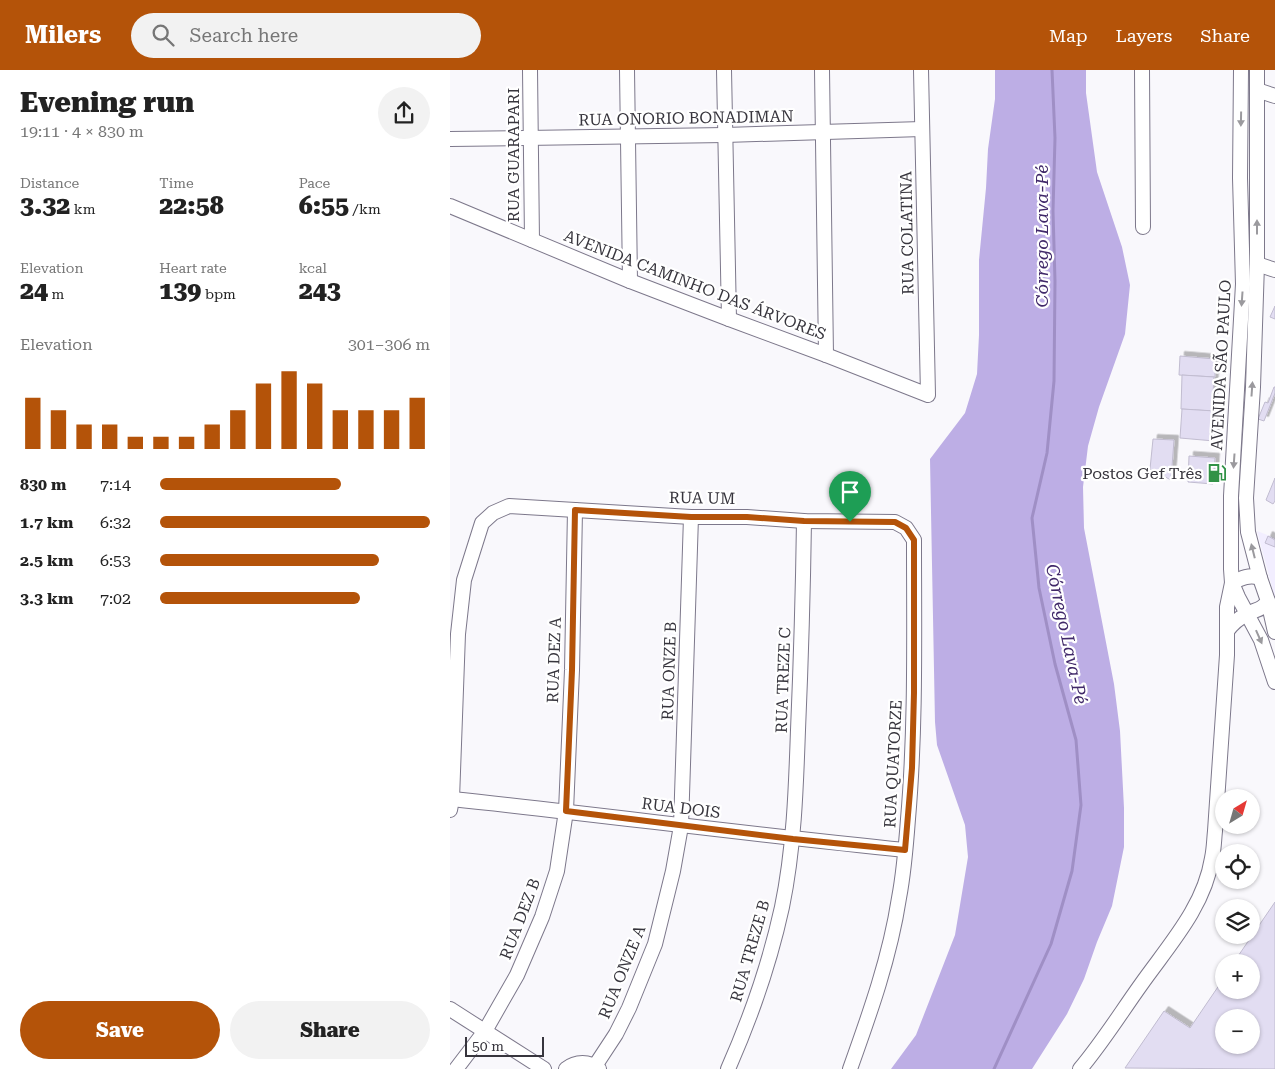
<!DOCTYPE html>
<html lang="en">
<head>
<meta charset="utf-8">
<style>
  body { margin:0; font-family:"Roboto Serif",serif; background:#f2f2f2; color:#222; height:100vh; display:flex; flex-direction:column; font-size:19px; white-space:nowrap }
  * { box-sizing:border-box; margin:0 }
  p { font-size:16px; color:#767676 }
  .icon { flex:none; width:28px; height:28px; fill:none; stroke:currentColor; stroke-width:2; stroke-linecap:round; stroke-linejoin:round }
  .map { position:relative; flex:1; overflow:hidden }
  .side { display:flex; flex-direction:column; background:#fff; width:450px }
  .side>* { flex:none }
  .needle { width:32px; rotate:37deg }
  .fabs { position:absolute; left:765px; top:719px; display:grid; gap:10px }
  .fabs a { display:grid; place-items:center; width:45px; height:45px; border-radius:50%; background:#fff; box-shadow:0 1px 4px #0004; font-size:25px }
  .scale { position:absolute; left:15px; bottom:12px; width:79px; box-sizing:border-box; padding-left:5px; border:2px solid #37353d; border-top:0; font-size:14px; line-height:18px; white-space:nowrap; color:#37353d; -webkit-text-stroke:4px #fff; paint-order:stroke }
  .pin { position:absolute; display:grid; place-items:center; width:42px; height:42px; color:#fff; margin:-51px -21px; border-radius:50% 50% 50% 0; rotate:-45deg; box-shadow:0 0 5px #0007 }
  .pin .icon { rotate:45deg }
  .round { display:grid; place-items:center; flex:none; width:52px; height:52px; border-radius:26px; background:#f2f2f2 }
  .overview { display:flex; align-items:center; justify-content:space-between; height:85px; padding:0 20px }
  h1 { font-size:28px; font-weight:800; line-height:38px }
  .stats { display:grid; grid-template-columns:repeat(3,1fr); gap:8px; height:85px; padding:5px 20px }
  .stats div { display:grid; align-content:center }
  .stats b { font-size:25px; font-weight:800 }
  .stats small { font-size:14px; font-weight:400 }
  .stats p { font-size:14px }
  .chart { height:140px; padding:10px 20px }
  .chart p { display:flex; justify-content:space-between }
  .chart svg { width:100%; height:90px; margin-top:5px; stroke:#b45309; stroke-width:6 }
  .primary-button { display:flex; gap:10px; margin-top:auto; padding:10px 20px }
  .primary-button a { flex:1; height:58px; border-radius:30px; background:#b45309; color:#fff; font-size:20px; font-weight:800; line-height:58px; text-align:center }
  .primary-button a+a { background:#f2f2f2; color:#222 }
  ul { padding:0 20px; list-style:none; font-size:16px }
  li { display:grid; grid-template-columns:80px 60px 1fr; align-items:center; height:38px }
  li i { height:12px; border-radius:6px; background:#b45309 }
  header { display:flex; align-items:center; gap:30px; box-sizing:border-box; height:70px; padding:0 25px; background:#b45309; color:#fff }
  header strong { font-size:24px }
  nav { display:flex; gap:28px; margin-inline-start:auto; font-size:18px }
  .search { width:350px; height:45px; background:#f2f2f2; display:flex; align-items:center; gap:12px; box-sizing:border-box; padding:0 18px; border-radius:28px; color:#767676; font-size:19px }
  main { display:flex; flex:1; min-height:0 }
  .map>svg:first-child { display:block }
  .built { fill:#f2eeff }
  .forest { fill:#bdaee5 }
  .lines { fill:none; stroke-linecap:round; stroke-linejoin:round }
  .stream { stroke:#9f8fc5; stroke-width:3 }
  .building { fill:#e2ddf2; stroke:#c1bcd0; fill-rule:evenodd; filter:url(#shadow) }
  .minor-casing { stroke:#7d788b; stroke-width:16 }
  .minor { stroke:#fff; stroke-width:14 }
  .oneway { fill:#9b9a9e }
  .route-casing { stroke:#fff; stroke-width:10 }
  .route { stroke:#b45309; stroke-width:6 }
  .labels { text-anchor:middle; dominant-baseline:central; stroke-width:4.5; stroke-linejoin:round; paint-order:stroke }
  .street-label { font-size:16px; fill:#37353d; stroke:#fff }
  .poi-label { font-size:16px; fill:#37353d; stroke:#fff; text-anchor:end }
  .water-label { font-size:18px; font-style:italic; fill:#402869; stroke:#fff }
</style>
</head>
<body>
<header>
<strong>Milers</strong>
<div class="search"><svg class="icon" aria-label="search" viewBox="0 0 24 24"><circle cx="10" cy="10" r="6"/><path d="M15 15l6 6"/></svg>Search here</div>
<nav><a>Map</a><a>Layers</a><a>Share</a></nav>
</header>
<main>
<section class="side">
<div class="overview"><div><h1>Evening run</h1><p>19:11 · 4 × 830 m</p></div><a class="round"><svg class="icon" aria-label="share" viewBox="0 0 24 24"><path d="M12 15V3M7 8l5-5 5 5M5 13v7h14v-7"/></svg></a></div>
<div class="stats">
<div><p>Distance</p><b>3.32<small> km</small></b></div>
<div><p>Time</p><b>22:58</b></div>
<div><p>Pace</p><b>6:55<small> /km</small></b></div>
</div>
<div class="stats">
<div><p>Elevation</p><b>24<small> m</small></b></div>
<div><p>Heart rate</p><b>139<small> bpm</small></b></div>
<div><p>kcal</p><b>243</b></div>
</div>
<div class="chart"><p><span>Elevation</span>301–306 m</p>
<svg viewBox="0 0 160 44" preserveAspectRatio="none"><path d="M5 44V19M15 44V25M25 44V32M35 44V32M45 44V38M55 44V38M65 44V38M75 44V32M85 44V25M95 44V12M105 44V6M115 44V12M125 44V25M135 44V25M145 44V25M155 44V19"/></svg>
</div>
<ul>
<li><b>830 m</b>7:14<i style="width:67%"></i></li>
<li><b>1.7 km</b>6:32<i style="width:100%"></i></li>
<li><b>2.5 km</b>6:53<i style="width:81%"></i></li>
<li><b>3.3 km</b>7:02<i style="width:74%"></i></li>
</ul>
<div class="primary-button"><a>Save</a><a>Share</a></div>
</section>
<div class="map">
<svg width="825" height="999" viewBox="0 0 825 999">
  <defs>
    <filter id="shadow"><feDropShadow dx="4.5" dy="-4.5" stdDeviation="0" flood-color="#0004"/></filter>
  </defs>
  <rect width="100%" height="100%" fill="#f9f8fc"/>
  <polygon class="built" points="807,461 825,468 825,528"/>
  <polygon class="forest" points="545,0 636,0 636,23 647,102 672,177 680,215 675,264 649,337 638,376 633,417 634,458 664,614 670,661 674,738 674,777 662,836 647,872 634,909 617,944 582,999 441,999 466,965 505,865 518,787 515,755 487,675 485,652 480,389 515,343 527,304 529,265 529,190 536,118 538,79 545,29"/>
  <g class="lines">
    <polyline class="stream" points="544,999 601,874 622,801 631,735 626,670 605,594 589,518 582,448 597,383 604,311 605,211 603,141 605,68 602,0"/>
  </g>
  <g class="building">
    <polygon points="825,236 825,249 820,247"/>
    <polygon points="730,286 765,289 765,307 729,305"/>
    <polygon points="732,305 764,307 762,341 731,339"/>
    <polygon points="824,317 825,317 825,323 814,351 808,349 815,332 818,333"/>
    <polygon points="732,339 765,341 764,371 730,368"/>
    <polygon points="703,369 724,370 721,410 700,399"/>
    <polygon points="739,386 765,388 763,414 738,412"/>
    <polygon points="825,408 825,431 823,434 816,430"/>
    <polygon points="818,466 825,470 825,477 815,473"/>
    <path d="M825,832V999L675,998L714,941L740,958L774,908V920H801V892H784ZM774,948H801V975H774Z"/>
  </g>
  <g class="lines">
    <g class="minor-casing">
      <g id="minor">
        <polyline points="80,0 82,170"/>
        <polyline points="177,0 180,211"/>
        <polyline points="274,0 279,249"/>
        <polyline points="372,0 376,285"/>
        <polyline points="692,0 693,157"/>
        <polyline points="791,0 790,108 793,214 781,426 781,499 782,513 788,527 811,570 825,612"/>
        <polyline points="807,0 807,194 803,317 796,428 798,462 810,508 818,531 825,562"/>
        <polyline points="807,20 825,26"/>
        <polyline points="0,69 275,65 472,59"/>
        <polyline points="0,136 180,211 279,249 376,285 478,325 471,0"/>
        <polyline points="807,194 825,200"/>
        <path d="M777,561C782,554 789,548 797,544C806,539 811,541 818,531"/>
        <path d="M2,729C153,745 304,765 455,780"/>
        <path d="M0,740L2,729L8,564L14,510L32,453L43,443L59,436L241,447H297L354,451L445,452L456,458L464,470C464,563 466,656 458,749C456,776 454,802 449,828C440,887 420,943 400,999"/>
        <polyline points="0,939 94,999"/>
        <polyline points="145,996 166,964 179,938 205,874 223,801 231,756 241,447"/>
        <polyline points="6,999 35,961 67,905 92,847 107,801 116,741 122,600 125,440"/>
        <path d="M116,999C126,991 139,991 149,999"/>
        <path d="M278,999C301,947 320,892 332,837C344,779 346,719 348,660C351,590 353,521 354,451"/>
        <path d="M630,999C652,973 670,944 690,916C718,876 754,838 762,788C764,779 764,770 765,761L777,585V537L782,513C791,508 800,504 810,508"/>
      </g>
    </g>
    <use href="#minor" class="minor"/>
  </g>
  <defs><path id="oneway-solid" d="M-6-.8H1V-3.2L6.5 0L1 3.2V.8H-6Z" transform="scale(1.25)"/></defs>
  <g class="oneway">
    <use href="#oneway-solid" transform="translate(791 49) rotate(91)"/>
    <use href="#oneway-solid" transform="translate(807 157) rotate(-90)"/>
    <use href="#oneway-solid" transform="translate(792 229) rotate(94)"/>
    <use href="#oneway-solid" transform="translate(802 319) rotate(-86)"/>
    <use href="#oneway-solid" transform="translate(784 391) rotate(94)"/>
    <use href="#oneway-solid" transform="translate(803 481) rotate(-104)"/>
    <use href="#oneway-solid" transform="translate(809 567) rotate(66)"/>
  </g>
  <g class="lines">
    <g class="route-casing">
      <polygon id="route" points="125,440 241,447 297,447 354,451 445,452 456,458 464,470 464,623 462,698 455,780 343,769 116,741 122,600"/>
    </g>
    <use href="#route" class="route"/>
  </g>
  <defs>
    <g id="fuel-bare" transform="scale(1.5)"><path d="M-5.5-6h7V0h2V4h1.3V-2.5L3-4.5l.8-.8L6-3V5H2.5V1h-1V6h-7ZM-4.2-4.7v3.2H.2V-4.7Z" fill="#319247" stroke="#fff" stroke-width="2.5" paint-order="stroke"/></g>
  </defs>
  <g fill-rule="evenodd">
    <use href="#fuel-bare" x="767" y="403"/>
  </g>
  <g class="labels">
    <g class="street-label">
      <text transform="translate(236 48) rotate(-1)">RUA ONORIO BONADIMAN</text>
      <text transform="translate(63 85) rotate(-90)">RUA GUARAPARI</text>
      <text transform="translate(457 163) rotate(-91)">RUA COLATINA</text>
      <text transform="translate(245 215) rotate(21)">AVENIDA CAMINHO DAS ÁRVORES</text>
      <text transform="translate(771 295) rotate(-87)">AVENIDA SÃO PAULO</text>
      <text transform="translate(252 428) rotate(1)">RUA UM</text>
      <text transform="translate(104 590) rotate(-88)">RUA DEZ A</text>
      <text transform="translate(219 601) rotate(-88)">RUA ONZE B</text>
      <text transform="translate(333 610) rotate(-88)">RUA TREZE C</text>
      <text transform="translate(443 694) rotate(-87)">RUA QUATORZE</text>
      <text transform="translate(231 738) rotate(7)">RUA DOIS</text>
      <text transform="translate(70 849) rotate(-69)">RUA DEZ B</text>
      <text transform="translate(300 881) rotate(-74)">RUA TREZE B</text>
      <text transform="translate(172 902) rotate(-68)">RUA ONZE A</text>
    </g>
    <g class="poi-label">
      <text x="752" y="403">Postos Gef Três</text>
    </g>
    <g class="water-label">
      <text transform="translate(591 166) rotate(-90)">Córrego Lava-Pé</text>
      <text transform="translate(617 564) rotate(78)">Córrego Lava-Pé</text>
    </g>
  </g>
</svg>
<div class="fabs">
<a><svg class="needle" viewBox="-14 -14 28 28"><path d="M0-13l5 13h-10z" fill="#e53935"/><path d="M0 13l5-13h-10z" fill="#767676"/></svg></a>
<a><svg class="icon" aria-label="locate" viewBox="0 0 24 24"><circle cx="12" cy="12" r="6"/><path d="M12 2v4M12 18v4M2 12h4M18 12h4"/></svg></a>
<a><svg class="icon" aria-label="layers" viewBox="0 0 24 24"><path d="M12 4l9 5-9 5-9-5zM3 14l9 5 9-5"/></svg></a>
<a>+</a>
<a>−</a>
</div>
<div class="scale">50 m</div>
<div class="pin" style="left:400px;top:452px;background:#1e9e55"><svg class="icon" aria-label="arrive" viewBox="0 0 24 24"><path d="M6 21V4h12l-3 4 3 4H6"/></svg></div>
</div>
</main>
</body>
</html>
